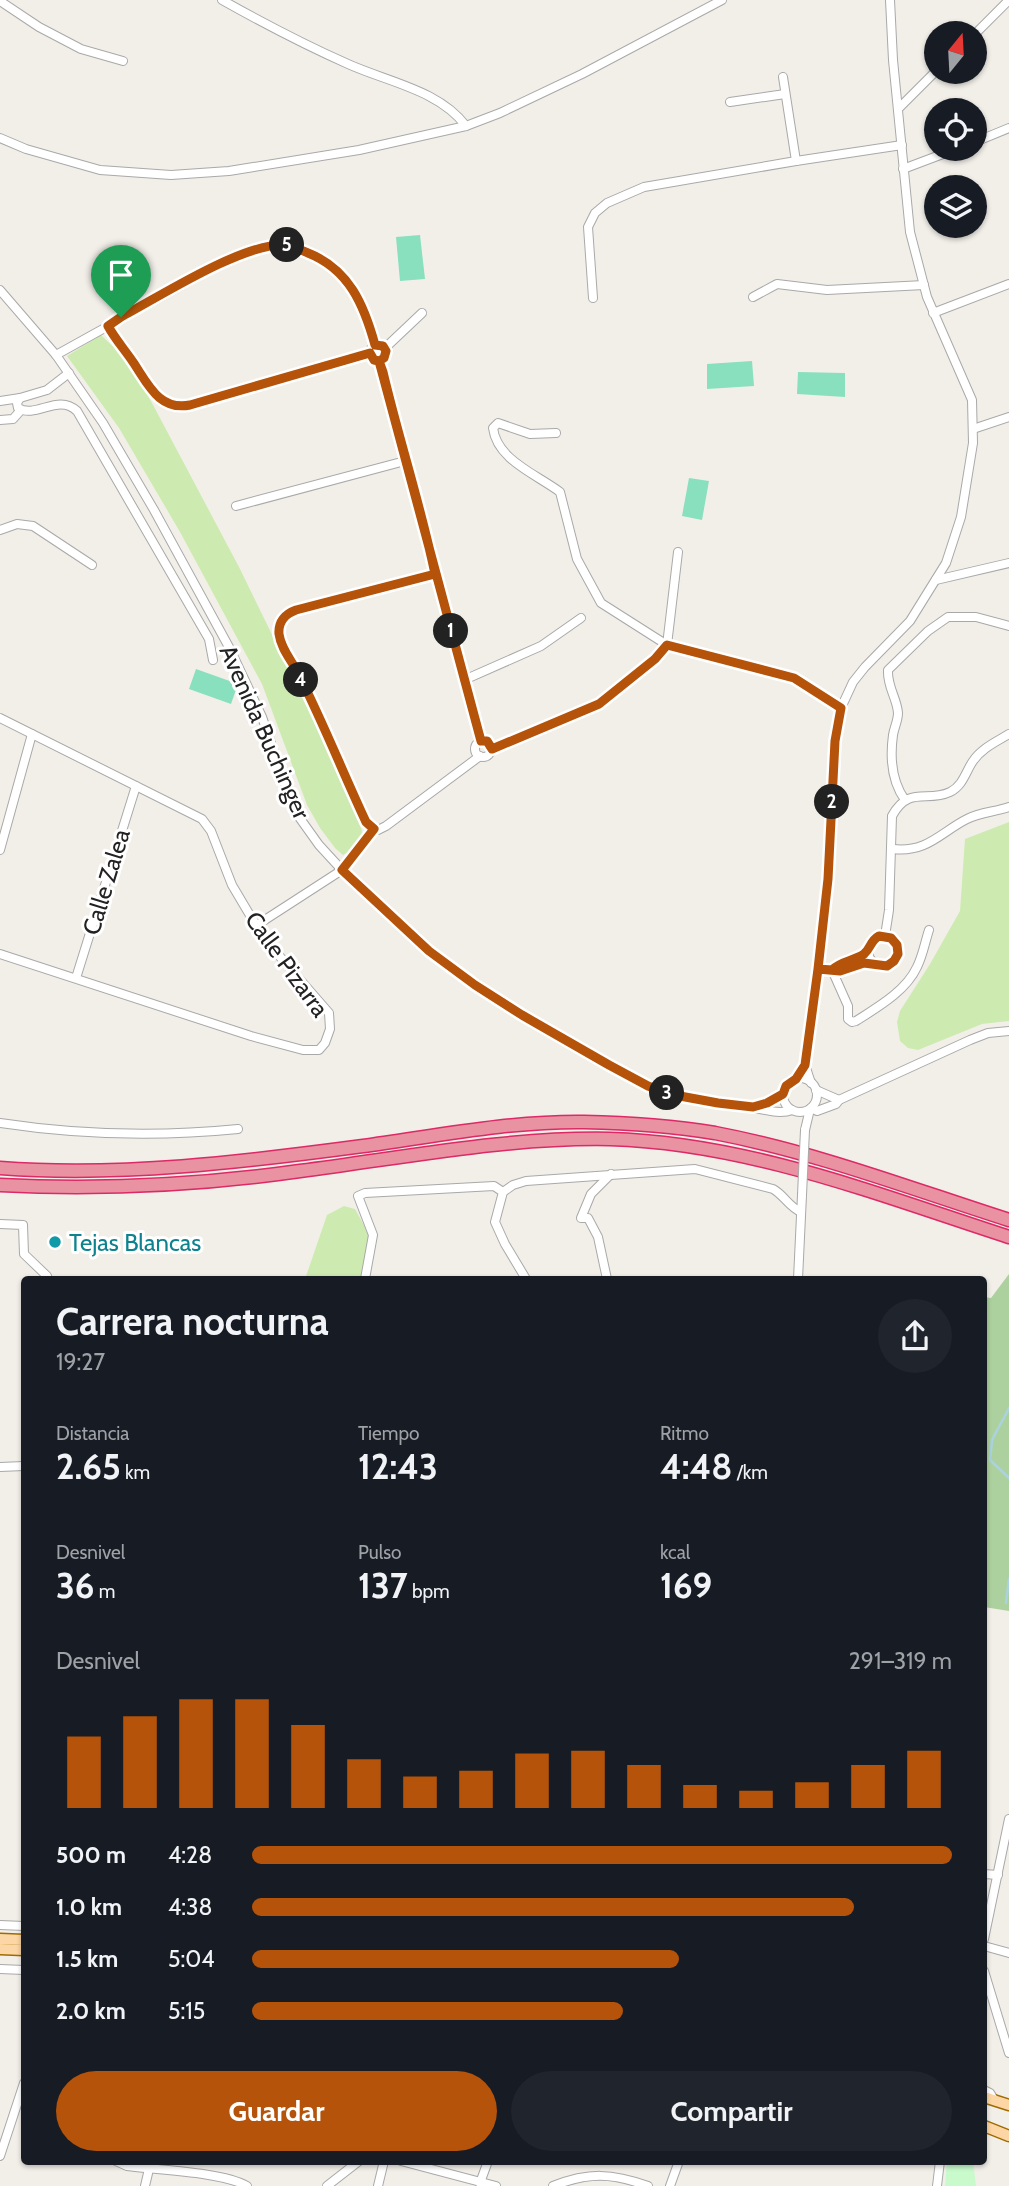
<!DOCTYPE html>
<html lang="es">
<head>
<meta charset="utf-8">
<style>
  body { margin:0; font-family:Cabin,sans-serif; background:#20242c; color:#f1f3f6; height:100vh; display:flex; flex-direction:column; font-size:26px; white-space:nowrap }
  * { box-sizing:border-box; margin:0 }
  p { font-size:23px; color:#9ea1a6 }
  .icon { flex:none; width:38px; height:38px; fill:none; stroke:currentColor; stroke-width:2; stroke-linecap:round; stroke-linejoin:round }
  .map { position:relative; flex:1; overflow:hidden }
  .side { position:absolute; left:21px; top:1276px; width:966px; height:889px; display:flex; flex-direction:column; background:#171b24; border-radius:7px; box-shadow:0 2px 5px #0004 }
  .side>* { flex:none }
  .needle { width:46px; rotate:18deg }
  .tools { position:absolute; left:924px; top:21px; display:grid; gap:14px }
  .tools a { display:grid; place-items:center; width:63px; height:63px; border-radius:50%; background:#171b24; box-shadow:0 2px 5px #0004; font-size:35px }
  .pin { position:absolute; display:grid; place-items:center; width:60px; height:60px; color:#fff; margin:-72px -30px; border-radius:50% 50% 50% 0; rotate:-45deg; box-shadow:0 0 7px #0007 }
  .pin .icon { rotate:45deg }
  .km { position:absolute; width:35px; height:35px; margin:-18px; border-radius:50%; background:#222; color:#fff; font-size:19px; line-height:35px; text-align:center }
  .round { display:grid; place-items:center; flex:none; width:74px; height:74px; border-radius:37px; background:#20242c }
  .head { display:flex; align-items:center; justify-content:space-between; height:119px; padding:0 35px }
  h1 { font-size:38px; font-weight:700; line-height:52px }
  .metrics { display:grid; grid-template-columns:repeat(3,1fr); gap:10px; height:119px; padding:7px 35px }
  .metrics div { display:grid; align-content:center }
  .metrics b { font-size:35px; font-weight:700 }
  .metrics small { font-size:19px; font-weight:400 }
  .metrics p { font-size:19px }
  .chart { height:196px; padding:14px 35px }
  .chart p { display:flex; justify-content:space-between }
  .chart svg { width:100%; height:126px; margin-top:7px; stroke:#b45309; stroke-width:6 }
  .action { display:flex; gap:14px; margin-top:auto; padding:14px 35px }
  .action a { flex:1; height:80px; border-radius:42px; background:#b45309; color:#fff; font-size:28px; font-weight:700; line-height:80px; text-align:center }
  .action a+a { background:#20242c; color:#f1f3f6 }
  ul { padding:0 35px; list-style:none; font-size:23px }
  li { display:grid; grid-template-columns:112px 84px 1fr; align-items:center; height:52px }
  li i { height:18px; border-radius:9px; background:#b45309 }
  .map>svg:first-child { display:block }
  .grass { fill:#cdebb0 }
  .forest { fill:#add19e }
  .park { fill:#c8facc }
  .pitch { fill:#88e0be }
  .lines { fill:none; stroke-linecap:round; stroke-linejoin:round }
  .stream { stroke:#aad3df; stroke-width:2.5 }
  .minor-casing { stroke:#a9a9a9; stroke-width:10 }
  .major-casing { stroke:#a06b00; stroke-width:13 }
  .highway-casing { stroke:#dc2a67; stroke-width:15 }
  .minor { stroke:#fff; stroke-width:8 }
  .major { stroke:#fcd6a4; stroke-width:10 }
  .highway { stroke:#e892a2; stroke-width:12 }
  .minor-bridge-casing { stroke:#a9a9a9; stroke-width:10; stroke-linecap:butt }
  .minor-bridge { stroke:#fff; stroke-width:8 }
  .route-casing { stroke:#fff; stroke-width:14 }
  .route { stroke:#b45309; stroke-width:9 }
  .culture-dot { fill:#0f9aa8; stroke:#fff; stroke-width:2.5 }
  .labels { text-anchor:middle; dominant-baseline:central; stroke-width:6; stroke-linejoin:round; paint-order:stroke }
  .street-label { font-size:24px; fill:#222; stroke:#fff }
  .culture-label { font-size:24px; fill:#0d838f; stroke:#fff; text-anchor:start }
</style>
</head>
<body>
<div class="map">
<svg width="1009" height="2186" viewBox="0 0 1009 2186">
  <rect width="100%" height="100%" fill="#f2efe9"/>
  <g class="grass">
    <polygon points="101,335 126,359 152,403 239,567 307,706 361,828 363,835 350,851 343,855 335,848 320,828 307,805 262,684 180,532 119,428 67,356"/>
    <polygon points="1009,822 1009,1021 982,1024 918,1050 908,1048 900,1041 897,1022 900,1011 930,964 960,911 965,839"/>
    <polygon points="344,1206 355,1209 370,1236 361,1279 305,1279 327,1215"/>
  </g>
  <polygon class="forest" points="1009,1274 1009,1611 984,1607 984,1297 991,1298"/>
  <polygon class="park" points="947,2161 973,2161 976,2186 945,2186"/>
  <g class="pitch">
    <polygon points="420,235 425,279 400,281 396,237"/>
    <polygon points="752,361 754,386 707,389 707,364"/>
    <polygon points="798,372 845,373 845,397 797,394"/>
    <polygon points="689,478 709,481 702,520 682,516"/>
    <polygon points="196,669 238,684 231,704 189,689"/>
  </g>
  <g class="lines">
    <g class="stream">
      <polyline points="1009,1408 992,1440 990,1460 1009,1478"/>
      <polyline points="1006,1603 1009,1579"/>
    </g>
    <g class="minor-casing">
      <g id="minor">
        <path d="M222,0C263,23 305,45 348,64C388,82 439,90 466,126"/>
        <polyline points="0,1 39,27 81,49 123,61"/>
        <polyline points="975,34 1009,0"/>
        <polyline points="730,102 785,94"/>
        <polyline points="899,108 936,71"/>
        <polyline points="0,138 26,149 100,170 171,175 229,171 359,150 466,126 500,113 582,74 722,0"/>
        <polyline points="975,142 1009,128"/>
        <polyline points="796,161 902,145"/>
        <polyline points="903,169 956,149"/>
        <path d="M0,290L56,355L103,423L154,510L230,649L262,717L294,810L319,845L342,870L429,951L522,1015L648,1086C681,1098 715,1101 749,1107C763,1109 779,1115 792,1110"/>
        <polyline points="753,297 777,284 827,290 924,285"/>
        <polyline points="593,298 588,227 595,213 607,203 644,187 796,161 783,77"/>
        <polyline points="933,313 1009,284"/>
        <path d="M108,326C115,339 125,350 133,362C148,384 159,411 190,405L370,353"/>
        <circle cx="378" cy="353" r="8"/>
        <polyline points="385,348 422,313"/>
        <path d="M56,355L229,259C246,252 263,245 282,245C290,245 300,250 308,253C349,269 364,305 375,345"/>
        <polyline points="379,361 480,741"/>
        <path d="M69,373L47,390L20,398L17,403L18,408C36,419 58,393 77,411L209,639L213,660"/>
        <polyline points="0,401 20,398"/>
        <polyline points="0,420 13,419 21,410"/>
        <polyline points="973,429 1009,417"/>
        <path d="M556,433L530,434L498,423L493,428C497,460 536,474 560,492L577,559L601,603L667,645L794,678L841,708"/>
        <polyline points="236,506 405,461"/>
        <polyline points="0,530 17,524 33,526 92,565"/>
        <polyline points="435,574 289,612 281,621 279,628 280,640 297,669 370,828 378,830 386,826 480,756"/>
        <polyline points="936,580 1009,563"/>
        <polyline points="464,680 541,646 581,618"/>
        <polyline points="0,718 202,819 211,831 232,885 251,917 275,951 329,1013 330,1029 325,1043 319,1050 303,1050 251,1036 0,954"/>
        <circle cx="483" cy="749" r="8"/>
        <polyline points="492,749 599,703 655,659 667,645 678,552"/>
        <path d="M905,800C892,782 890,757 893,735C894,728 898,721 898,713C897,698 887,687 888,670L928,631L948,617H976L1009,626"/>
        <path d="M893,849C927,853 941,832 967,819C980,812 995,812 1009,807"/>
        <polyline points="0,850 32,734"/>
        <polyline points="257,925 342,870 374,829"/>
        <circle cx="883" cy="951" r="15"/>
        <path d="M885,936L889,910L892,816C909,785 927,803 950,792C963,786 966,771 973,761C982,748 996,742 1009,734"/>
        <path d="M830,970C845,972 858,961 874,964"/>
        <path d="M832,970L848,1006V1019L852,1022L856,1021C878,1007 906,991 917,967C923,955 925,942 929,930"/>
        <path d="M832,970C842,960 859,960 867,949"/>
        <polyline points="76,978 136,786"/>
        <circle cx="800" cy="1095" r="17"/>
        <polyline points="811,1083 805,1065 828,879 835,741 841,708 853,682 865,667 910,621 946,563 961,517 973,443 972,400 927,297 910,232 893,60 890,0"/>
        <polyline points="816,1090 839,1100"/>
        <polyline points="754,1107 767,1103 783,1094"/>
        <polyline points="811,1108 817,1111 836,1104 839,1100 970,1040 988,1033 1009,1031"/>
        <path d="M0,1123C79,1135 158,1137 238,1129"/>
        <polyline points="805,1130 810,1109"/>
        <polyline points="0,1224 23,1225 24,1254 47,1276 48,1279"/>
        <polyline points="365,1279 373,1235 358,1196 365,1193 494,1186 503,1192"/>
        <path d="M526,1279L505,1244L495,1222L503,1192L513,1185L526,1181L695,1169L773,1189C784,1195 789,1207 801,1212"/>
        <polyline points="607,1279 598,1237 588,1218 581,1218 591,1194 611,1174"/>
        <polyline points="798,1279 802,1195"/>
        <polyline points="0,1467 24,1466"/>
        <polyline points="984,1874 998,1875"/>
        <polyline points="0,1925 24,1926"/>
        <polyline points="984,1939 1009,1819"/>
        <polyline points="984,1946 1009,1953"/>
        <polyline points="0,1969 24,1970"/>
        <polyline points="984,1971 1009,2053"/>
        <polyline points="984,2090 990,2093 995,2101"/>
        <polyline points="0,2156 24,2083"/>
        <path d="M116,2161L127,2166C158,2170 222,2172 247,2186"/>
        <polyline points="401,2161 496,2186"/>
        <polyline points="480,2183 488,2161"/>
        <polyline points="145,2186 149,2169"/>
        <polyline points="327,2186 359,2161"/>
        <polyline points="378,2186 384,2161"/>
        <path d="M553,2186C589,2172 612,2173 648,2186"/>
        <polyline points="670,2186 679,2161"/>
        <polyline points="937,2186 940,2161"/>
      </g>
    </g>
    <g class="major-casing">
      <g id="major">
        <polyline points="0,1939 24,1940"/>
        <polyline points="0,1949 24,1950"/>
        <polyline points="984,2097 1009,2105"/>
        <polyline points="984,2126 1009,2136"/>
      </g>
    </g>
    <g class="highway-casing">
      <g id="highway">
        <path d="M0,1168C121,1177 243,1162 363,1146C436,1136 510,1121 584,1122C628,1123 672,1126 715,1133C815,1152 912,1189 1009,1220"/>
        <path d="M0,1185C101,1190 201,1185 300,1171C403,1158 506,1137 610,1139C748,1143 879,1195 1009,1237"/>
      </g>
    </g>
    <use href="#minor" class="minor"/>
    <use href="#major" class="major"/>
    <use href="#highway" class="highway"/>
    <g class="minor-bridge-casing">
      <polyline id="minor-bridge" points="802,1195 805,1130"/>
    </g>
    <use href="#minor-bridge" class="minor-bridge"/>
  </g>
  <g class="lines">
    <g class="route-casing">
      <path id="route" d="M121,317L108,326C115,339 125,350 133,362C148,384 159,411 190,405L370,353L374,360L379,361L481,741H487L492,749L599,704L655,659L667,645L794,678L841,708L835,741L828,879L818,969L832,970C841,961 854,961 864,954C871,948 870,941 879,936L891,938L897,945L898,954L894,961L887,966L864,963L840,971L818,969L805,1065L796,1079L786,1086L783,1094L767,1103L753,1107L718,1103L669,1094L648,1086L609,1065L522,1015L475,985L429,951L342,870L374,829L366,822C343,773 323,722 298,673C292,661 281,649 279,634C278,622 285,614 296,610L435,574C421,506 399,440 383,372L379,361L384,358L386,351L383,346L375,345C364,305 349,269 308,253C301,250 291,245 283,245C241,244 159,297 121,317"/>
    </g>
    <use href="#route" class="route"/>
  </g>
  <circle class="culture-dot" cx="55" cy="1242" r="7"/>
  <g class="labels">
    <g class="street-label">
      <text transform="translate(265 732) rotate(66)">Avenida Buchinger</text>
      <text transform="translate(106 882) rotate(-73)">Calle Zalea</text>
      <text transform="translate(287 964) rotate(54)">Calle Pizarra</text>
    </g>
    <g class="culture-label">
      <text x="69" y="1242">Tejas Blancas</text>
    </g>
  </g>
</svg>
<div class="tools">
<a><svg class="needle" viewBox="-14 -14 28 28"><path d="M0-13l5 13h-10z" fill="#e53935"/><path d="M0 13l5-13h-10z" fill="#9ea1a6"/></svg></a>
<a><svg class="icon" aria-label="locate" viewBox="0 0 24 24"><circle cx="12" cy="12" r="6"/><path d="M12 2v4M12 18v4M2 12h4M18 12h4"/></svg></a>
<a><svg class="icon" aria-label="layers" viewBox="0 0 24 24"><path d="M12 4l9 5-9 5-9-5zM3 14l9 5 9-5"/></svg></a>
</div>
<div class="pin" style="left:121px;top:317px;background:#1e9e55"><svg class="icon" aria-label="arrive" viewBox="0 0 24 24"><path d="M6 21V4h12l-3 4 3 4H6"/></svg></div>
<b class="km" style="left:451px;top:631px">1</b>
<b class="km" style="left:832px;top:802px">2</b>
<b class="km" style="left:667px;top:1093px">3</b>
<b class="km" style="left:301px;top:680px">4</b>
<b class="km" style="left:287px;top:245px">5</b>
<section class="side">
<div class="head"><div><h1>Carrera nocturna</h1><p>19:27</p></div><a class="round"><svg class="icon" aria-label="share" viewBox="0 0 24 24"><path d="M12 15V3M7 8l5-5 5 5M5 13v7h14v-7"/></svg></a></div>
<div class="metrics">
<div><p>Distancia</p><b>2.65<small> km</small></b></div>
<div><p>Tiempo</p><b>12:43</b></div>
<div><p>Ritmo</p><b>4:48<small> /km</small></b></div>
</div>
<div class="metrics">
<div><p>Desnivel</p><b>36<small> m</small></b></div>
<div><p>Pulso</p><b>137<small> bpm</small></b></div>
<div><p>kcal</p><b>169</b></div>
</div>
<div class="chart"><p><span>Desnivel</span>291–319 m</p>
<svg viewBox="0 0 160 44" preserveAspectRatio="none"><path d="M5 44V19M15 44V12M25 44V6M35 44V6M45 44V15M55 44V27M65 44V33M75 44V31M85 44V25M95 44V24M105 44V29M115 44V36M125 44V38M135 44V35M145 44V29M155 44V24"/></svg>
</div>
<ul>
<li><b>500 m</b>4:28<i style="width:100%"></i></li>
<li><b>1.0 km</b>4:38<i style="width:86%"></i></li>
<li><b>1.5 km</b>5:04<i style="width:61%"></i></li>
<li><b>2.0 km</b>5:15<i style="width:53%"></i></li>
</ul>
<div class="action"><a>Guardar</a><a>Compartir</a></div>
</section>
</div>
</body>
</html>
